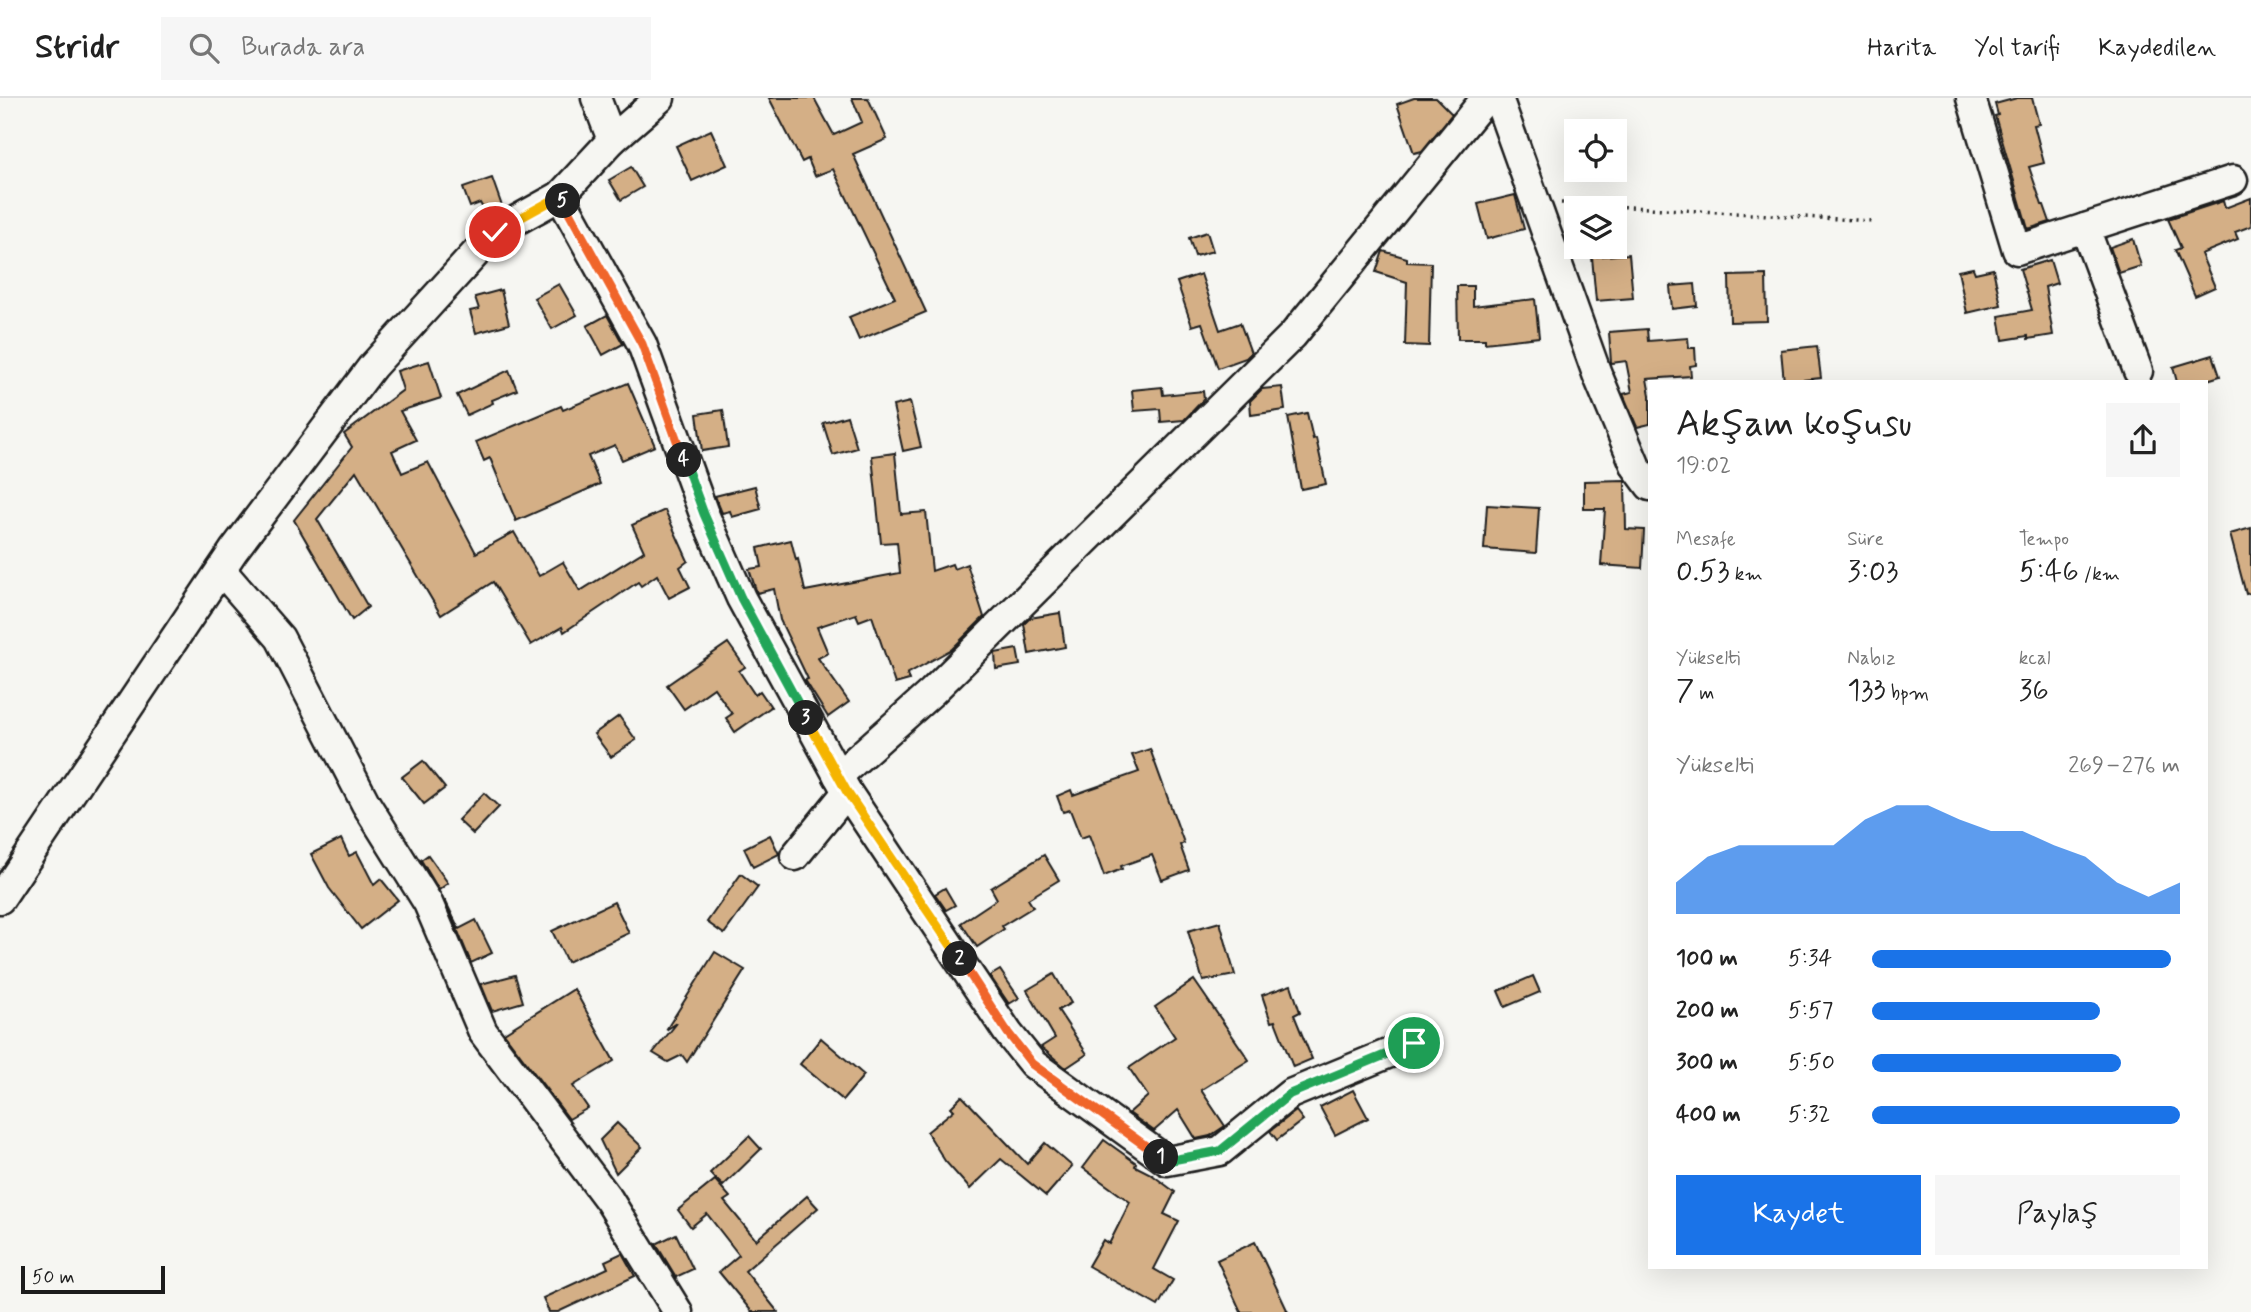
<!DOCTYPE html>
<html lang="tr">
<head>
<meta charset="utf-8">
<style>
  body { margin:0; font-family:Mynerve,sans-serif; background:#f6f6f6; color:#222; height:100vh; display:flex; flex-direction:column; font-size:26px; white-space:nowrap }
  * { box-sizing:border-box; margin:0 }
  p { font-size:23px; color:#767676 }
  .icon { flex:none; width:38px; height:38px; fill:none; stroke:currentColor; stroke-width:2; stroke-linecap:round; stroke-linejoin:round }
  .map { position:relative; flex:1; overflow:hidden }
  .details { position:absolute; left:1648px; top:282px; width:560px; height:889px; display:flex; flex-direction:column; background:#fff; border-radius:0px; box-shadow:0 7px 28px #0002 }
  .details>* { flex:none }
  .buttons { position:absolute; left:1564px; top:21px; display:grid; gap:14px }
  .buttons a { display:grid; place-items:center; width:63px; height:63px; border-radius:0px; background:#fff; box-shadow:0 7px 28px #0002; font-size:35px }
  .scale { position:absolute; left:21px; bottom:18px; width:144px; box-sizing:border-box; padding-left:7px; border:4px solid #1c1c1c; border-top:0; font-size:19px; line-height:24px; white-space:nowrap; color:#1c1c1c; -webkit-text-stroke:5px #f6f6f2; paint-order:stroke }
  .pin { position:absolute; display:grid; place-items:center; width:60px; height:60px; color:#fff; margin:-30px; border:4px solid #fff; border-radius:50%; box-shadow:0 2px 7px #0007 }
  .km { position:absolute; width:35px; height:35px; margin:-18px; border-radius:50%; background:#222; color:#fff; font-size:19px; line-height:35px; text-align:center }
  .round { display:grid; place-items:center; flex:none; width:74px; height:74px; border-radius:0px; background:#f6f6f6 }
  .head { display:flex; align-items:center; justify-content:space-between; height:119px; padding:0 28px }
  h1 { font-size:38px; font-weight:600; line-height:52px }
  .figures { display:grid; grid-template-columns:repeat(3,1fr); gap:10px; height:119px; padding:7px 28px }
  .figures div { display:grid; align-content:center }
  .figures b { font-size:30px; font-weight:600 }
  .figures small { font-size:19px; font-weight:400 }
  .figures p { font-size:19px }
  .chart { height:196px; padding:14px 28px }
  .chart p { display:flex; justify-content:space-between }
  .chart svg { width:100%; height:126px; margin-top:7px; fill:#1a73e8; opacity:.7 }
  .action { display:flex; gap:14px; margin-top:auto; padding:14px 28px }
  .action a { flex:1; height:80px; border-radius:0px; background:#1a73e8; color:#fff; font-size:28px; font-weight:600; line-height:80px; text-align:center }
  .action a+a { background:#f6f6f6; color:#222 }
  ul { padding:0 28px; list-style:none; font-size:23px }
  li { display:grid; grid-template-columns:112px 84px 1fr; align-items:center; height:52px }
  li i { height:18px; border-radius:9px; background:#1a73e8 }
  header { display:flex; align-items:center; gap:42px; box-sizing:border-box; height:98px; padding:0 35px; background:#fff; border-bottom:2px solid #e0e0e0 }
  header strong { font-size:33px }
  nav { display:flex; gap:38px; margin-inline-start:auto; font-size:24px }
  .search { width:490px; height:63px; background:#f6f6f6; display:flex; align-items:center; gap:18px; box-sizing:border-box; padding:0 24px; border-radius:0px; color:#767676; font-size:26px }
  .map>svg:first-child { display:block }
  .building { fill:#d4af86; stroke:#1c1c1c; stroke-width:2 }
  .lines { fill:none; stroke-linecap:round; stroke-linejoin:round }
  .minor-casing { stroke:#1c1c1c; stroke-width:33 }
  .path { stroke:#1c1c1c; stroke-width:3.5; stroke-dasharray:2 5; stroke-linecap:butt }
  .minor { stroke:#f6f6f2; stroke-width:28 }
  .split-1-casing { stroke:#fff; stroke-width:14 }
  .split-2-casing { stroke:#fff; stroke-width:14 }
  .split-3-casing { stroke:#fff; stroke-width:14 }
  .split-4-casing { stroke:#fff; stroke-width:14 }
  .split-5-casing { stroke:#fff; stroke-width:14 }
  .split-6-casing { stroke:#fff; stroke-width:14 }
  .split-1 { stroke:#22a559; stroke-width:9 }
  .split-2 { stroke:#f0652b; stroke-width:9 }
  .split-3 { stroke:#f5b400; stroke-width:9 }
  .split-4 { stroke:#22a559; stroke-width:9 }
  .split-5 { stroke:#f0652b; stroke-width:9 }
  .split-6 { stroke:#f5b400; stroke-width:9 }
</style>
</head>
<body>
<header>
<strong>Stridr</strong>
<div class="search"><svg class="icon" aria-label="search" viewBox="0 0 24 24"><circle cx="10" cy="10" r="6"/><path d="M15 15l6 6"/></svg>Burada ara</div>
<nav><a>Harita</a><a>Yol tarifi</a><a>Kaydedilen</a></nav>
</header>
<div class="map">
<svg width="2251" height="1214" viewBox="0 0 2251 1214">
  <rect width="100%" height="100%" fill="#f6f6f2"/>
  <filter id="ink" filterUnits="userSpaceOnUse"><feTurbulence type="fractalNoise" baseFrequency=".0143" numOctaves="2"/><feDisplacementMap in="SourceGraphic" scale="14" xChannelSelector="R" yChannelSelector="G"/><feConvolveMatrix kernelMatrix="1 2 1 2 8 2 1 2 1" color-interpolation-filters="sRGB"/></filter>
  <g filter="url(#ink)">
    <g class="building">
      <polygon points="769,0 814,0 834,37 862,24 852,0 868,0 887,41 853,56 926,214 859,242 849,219 895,200 833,71 815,78 808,61 802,64"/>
      <polygon points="1414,0 1436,0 1452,16 1422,53 1414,55 1397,6"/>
      <polygon points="2017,0 2032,0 2039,26 2034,27 2044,65 2029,69 2042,107 2044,107 2050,124 2028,131 1995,18 1998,17 1995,6"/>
      <polygon points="711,32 727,67 692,83 676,48"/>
      <polygon points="631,69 643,89 621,102 609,82"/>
      <polygon points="492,80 503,111 488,119 480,105 470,109 463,90"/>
      <polygon points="1515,97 1524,131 1487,141 1478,106"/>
      <polygon points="2251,100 2251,128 2235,134 2238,141 2201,156 2215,189 2195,198 2175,152 2181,150 2168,121 2223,103 2225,110"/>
      <polygon points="1207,134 1213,153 1195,158 1189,140"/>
      <polygon points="2133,141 2141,168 2119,175 2110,149"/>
      <polygon points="1383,153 1407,160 1407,164 1431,165 1429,248 1405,247 1407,184 1376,174"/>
      <polygon points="1629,156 1633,200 1596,203 1592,159"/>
      <polygon points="2050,162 2057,185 2045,189 2053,237 2028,241 2028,238 2003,242 1999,218 2032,212 2020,171"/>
      <polygon points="1973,170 1975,175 1993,171 2001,207 1967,215 1958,173"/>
      <polygon points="1201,176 1220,232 1240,225 1251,255 1246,260 1218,270 1202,225 1192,228 1177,184"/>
      <polygon points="1766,177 1767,223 1730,224 1729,178"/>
      <polygon points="559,186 577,217 552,231 534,200"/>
      <polygon points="1695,186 1697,208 1672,211 1670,188"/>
      <polygon points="1457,188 1473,188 1473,208 1535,201 1539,239 1485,245 1485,241 1458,241"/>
      <polygon points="501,192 509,226 476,235 470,213 479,211 475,199"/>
      <polygon points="607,217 623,246 603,257 587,228"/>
      <polygon points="1647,231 1648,243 1688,240 1689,250 1695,250 1696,267 1690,268 1691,278 1647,281 1650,297 1650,326 1637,329 1623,296 1632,294 1626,263 1611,265 1609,234"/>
      <polygon points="1817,248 1821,280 1784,284 1781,252"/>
      <polygon points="2213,257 2220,278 2201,284 2177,284 2173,269"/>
      <polygon points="429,263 441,300 400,313 416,342 392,353 402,375 428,364 476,455 514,434 539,478 563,464 580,493 644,453 632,427 665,412 688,463 680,469 690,489 669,500 657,477 641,488 638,484 564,534 562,529 531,547 493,484 441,517 356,373 317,421 368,509 352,522 294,422 352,349 344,336 403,292 397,273"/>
      <polygon points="509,272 517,292 492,302 493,305 467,317 457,297"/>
      <polygon points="628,285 655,348 622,362 615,347 588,358 600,386 516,423 490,360 484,363 476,344 561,308 563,312"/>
      <polygon points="1162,289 1163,297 1203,293 1204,301 1184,322 1161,324 1160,311 1134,313 1132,292"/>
      <polygon points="1282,289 1285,312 1251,317 1250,303 1262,291"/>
      <polygon points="910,304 921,349 903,353 893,308"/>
      <polygon points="723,312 728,349 702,353 697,316"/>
      <polygon points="1307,315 1313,341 1316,340 1326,386 1301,391 1288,319"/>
      <polygon points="847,318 857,350 833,357 823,325"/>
      <polygon points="895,355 901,416 926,414 932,473 952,466 954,471 967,466 984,519 952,551 907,576 909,582 895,586 872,518 859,523 856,516 817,529 828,555 818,560 849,604 828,619 805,582 808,581 780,522 774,491 757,495 749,471 762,469 758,450 791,442 796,462 798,461 805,493 900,475 897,444 881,445 872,358"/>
      <polygon points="1625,382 1626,431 1644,432 1642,470 1601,467 1605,411 1584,411 1584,383"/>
      <polygon points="755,388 761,411 732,419 730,413 722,415 715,398"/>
      <polygon points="1487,407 1539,410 1536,455 1484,451"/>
      <polygon points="2251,430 2251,495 2246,496 2230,436"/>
      <polygon points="1060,515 1065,549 1029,556 1024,526 1030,520"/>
      <polygon points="728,545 745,569 739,573 755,597 760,593 771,609 735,634 726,620 732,616 714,590 684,611 667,587"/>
      <polygon points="1017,551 1020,567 996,571 995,555"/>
      <polygon points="619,618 636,642 611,659 594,636"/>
      <polygon points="1150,651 1184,745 1180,747 1189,772 1162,782 1152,757 1121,768 1122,771 1104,778 1089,737 1081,740 1070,712 1063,714 1057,698 1071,692 1073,697 1139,674 1132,657"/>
      <polygon points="423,663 445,690 424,706 402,679"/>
      <polygon points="484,695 499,709 473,736 458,722"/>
      <polygon points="770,737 779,756 753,769 744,750"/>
      <polygon points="341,741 349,758 357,754 374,787 381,781 398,802 361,831 329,790 311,756"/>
      <polygon points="428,757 448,785 439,792 421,762"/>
      <polygon points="1044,757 1059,782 1028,801 1033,809 1002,828 1004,831 977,849 961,825 997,801 991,790"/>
      <polygon points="741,776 758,789 724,836 707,824"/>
      <polygon points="945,790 955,807 946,812 935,796"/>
      <polygon points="445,802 459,831 476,822 492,855 471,865"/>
      <polygon points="614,804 629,835 567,864 552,833"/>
      <polygon points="1220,824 1235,877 1203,883 1188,833"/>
      <polygon points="715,854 745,872 687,964 682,957 668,964 653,955 677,925 666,932"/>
      <polygon points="1000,872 1019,900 1009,906 990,878"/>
      <polygon points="1054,876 1071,905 1058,912 1087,956 1066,970 1041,949 1055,940 1027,892"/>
      <polygon points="515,877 523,904 492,913 481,886"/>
      <polygon points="1533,878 1540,894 1505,909 1498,893"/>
      <polygon points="1194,882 1249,962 1201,992 1225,1028 1210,1038 1196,1041 1178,1012 1154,1033 1129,1015 1148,998 1129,970 1175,939 1155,909"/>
      <polygon points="1291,887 1300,914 1294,917 1312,961 1293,969 1275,923 1271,924 1262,897"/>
      <polygon points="574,891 614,963 573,988 588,1010 569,1021 504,935"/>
      <polygon points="821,940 864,977 843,1002 800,966"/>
      <polygon points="1353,992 1368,1020 1335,1037 1320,1009"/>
      <polygon points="962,998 1027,1066 1045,1045 1072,1068 1046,1098 1001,1061 970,1091 945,1063 927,1034 954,1012 951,1009"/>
      <polygon points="1296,1013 1303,1022 1277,1042 1270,1033"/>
      <polygon points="617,1025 642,1049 616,1075 600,1042"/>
      <polygon points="749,1038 761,1051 723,1088 710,1075"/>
      <polygon points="1104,1042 1136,1065 1135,1068 1151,1076 1175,1094 1164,1116 1179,1123 1154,1171 1173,1182 1158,1208 1088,1168 1103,1142 1109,1146 1130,1104 1083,1070"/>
      <polygon points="715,1082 730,1099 724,1103 756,1142 807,1098 818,1110 745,1173 778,1214 752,1214 719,1174 739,1157 707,1116 691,1129 678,1112"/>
      <polygon points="676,1136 693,1171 676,1179 656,1146"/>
      <polygon points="1255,1144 1288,1214 1241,1214 1217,1162"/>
      <polygon points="622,1155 635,1178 558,1214 549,1214 543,1200 608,1170 605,1163"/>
    </g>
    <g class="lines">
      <g class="minor-casing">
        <g id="minor">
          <polyline points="596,0 612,42"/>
          <polyline points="1498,0 1597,276 1636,369 1650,388"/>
          <polyline points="1971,0 2017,152 2233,82"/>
          <polyline points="560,98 642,246 704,416 741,500 847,694 1008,935 1033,966 1167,1063 1220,1053 1290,996 1414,945"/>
          <polyline points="2085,130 2138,273"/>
          <polyline points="221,472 280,540 366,706 428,805 483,934 609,1102 678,1214"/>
          <polyline points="838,678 932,594 1293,237 1486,0"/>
          <polyline points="795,758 847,694"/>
          <polyline points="0,801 234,452 372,269 495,134 560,98 612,42 660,0"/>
        </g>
      </g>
      <polyline class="path" points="1561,105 1873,123"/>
      <use href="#minor" class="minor"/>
    </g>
  </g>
  <g class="lines" filter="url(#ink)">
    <g class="split-1-casing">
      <polyline id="split-1" points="1161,1059 1167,1063 1220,1053 1290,996 1414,945"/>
    </g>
    <g class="split-2-casing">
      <polyline id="split-2" points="960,861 1008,935 1032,966 1161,1059"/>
    </g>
    <g class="split-3-casing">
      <polyline id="split-3" points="806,620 847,694 960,861"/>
    </g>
    <g class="split-4-casing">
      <polyline id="split-4" points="684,362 704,416 741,500 806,620"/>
    </g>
    <g class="split-5-casing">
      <polyline id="split-5" points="563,103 642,246 684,362"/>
    </g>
    <g class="split-6-casing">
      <polyline id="split-6" points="495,134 560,98 563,103"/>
    </g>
    <use href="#split-1" class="split-1"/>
    <use href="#split-2" class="split-2"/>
    <use href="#split-3" class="split-3"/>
    <use href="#split-4" class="split-4"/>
    <use href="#split-5" class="split-5"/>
    <use href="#split-6" class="split-6"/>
  </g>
</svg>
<div class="buttons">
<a><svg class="icon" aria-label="locate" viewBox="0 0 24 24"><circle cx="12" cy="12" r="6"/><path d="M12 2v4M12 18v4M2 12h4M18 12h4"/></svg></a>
<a><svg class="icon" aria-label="layers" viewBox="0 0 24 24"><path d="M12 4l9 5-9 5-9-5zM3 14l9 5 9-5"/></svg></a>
</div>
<div class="scale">50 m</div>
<div class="pin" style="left:1414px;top:945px;background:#1e9e55"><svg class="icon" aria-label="arrive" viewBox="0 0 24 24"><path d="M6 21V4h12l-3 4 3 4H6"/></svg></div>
<div class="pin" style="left:495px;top:134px;background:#d93025"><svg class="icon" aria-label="check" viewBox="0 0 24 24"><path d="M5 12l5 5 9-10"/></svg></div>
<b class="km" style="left:1161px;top:1059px">1</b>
<b class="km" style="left:960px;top:861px">2</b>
<b class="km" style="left:806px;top:620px">3</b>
<b class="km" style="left:684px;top:362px">4</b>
<b class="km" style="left:563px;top:103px">5</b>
<section class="details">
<div class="head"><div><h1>Akşam koşusu</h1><p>19:02</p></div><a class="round"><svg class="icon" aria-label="share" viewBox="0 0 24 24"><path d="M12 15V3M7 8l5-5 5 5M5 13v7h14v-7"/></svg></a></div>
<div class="figures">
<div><p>Mesafe</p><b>0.53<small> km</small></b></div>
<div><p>Süre</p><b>3:03</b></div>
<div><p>Tempo</p><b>5:46<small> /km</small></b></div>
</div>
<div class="figures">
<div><p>Yükselti</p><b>7<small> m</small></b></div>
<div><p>Nabız</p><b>133<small> bpm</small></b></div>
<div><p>kcal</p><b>36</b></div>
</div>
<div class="chart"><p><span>Yükselti</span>269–276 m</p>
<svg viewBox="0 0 160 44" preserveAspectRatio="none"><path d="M0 44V33L10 24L20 20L30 20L40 20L50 20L60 11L70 6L80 6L90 11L100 15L110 15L120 20L130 24L140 33L150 38L160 33V44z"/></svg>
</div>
<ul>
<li><b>100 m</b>5:34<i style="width:97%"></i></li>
<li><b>200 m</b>5:57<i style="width:74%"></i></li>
<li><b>300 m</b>5:50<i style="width:81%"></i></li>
<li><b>400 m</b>5:32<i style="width:100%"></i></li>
</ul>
<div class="action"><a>Kaydet</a><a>Paylaş</a></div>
</section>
</div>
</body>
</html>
